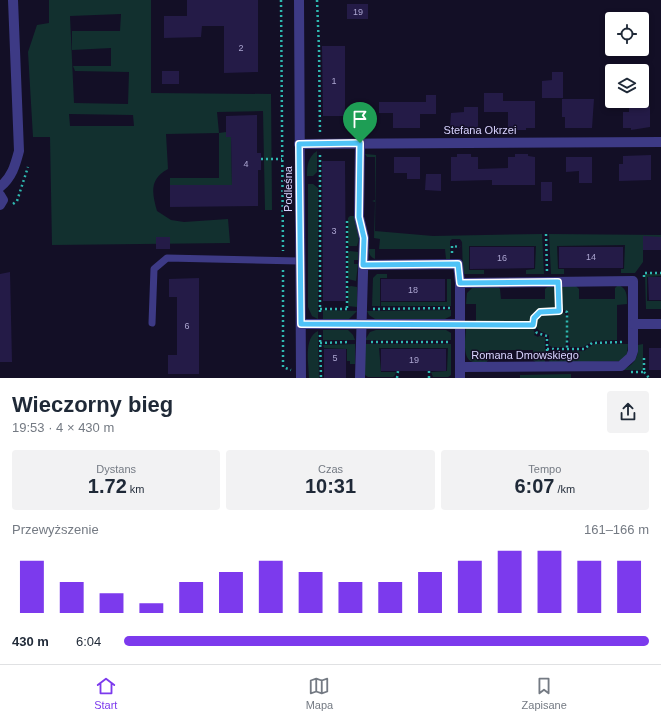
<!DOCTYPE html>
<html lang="pl">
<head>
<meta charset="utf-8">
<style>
  body { margin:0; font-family:Helvetica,sans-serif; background:#f2f2f3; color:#1f2937; height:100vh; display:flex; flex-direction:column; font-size:15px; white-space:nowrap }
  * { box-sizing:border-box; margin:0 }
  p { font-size:13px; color:#747a83 }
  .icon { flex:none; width:22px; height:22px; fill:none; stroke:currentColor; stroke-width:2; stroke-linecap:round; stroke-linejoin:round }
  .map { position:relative; height:378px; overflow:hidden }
  .panel { display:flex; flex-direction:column; background:#fff; flex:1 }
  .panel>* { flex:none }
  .tools { position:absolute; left:605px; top:12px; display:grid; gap:8px }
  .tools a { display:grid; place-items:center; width:44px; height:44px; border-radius:4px; background:#fff; box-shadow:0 2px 6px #0003; font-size:20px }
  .pin { position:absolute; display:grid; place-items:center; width:34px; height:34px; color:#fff; margin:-41px -17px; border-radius:50% 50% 50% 0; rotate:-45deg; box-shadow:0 0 4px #0007 }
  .pin .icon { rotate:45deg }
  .round { display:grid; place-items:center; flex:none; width:42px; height:42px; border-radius:4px; background:#f2f2f3 }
  .overview { display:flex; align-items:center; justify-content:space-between; height:68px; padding:0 12px }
  h1 { font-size:22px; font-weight:700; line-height:30px }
  .metrics { display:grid; grid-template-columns:repeat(3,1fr); gap:6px; height:68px; padding:4px 12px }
  .metrics div { display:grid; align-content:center; border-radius:4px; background:#f2f2f3; text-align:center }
  .metrics b { font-size:20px; font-weight:700 }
  .metrics small { font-size:11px; font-weight:400 }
  .metrics p { font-size:11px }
  .chart { height:112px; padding:8px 12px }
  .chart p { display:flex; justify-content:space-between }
  .chart svg { width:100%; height:72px; margin-top:4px; stroke:#7c3aed; stroke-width:6 }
  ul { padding:0 12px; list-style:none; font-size:13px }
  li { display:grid; grid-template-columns:64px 48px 1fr; align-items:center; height:30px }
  li i { height:10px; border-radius:5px; background:#7c3aed }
  .tabs { display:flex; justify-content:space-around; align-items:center; height:56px; border-top:1px solid #e0e1e3; background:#fff; font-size:11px; color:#747a83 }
  .tabs a { display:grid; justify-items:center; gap:2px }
  .tabs .selected { color:#7c3aed }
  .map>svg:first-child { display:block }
  .green { fill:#12302f; fill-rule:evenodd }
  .building { fill:#241b47 }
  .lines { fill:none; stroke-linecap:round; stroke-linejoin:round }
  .path { stroke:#2fb8b0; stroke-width:2.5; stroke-dasharray:2 3; stroke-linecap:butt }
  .service { stroke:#3d3a85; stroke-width:7 }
  .minor { stroke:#3d3a85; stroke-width:10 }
  .route-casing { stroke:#fff; stroke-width:8 }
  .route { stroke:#4fc3f7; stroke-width:5 }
  .labels { text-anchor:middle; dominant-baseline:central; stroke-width:3; stroke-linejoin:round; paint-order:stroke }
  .number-label { font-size:9px; fill:#aca6d1 }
  .street-label { font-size:11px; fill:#d9d4ff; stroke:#130f26 }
</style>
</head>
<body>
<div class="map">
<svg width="661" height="378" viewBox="0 0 661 378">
  <rect width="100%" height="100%" fill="#130f26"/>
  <g class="green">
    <path d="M49,0H151V93L271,94L272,210H265L263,111L217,112L219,133L226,132V137H231L232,185H226V187L206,185H170V178H219V133L166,134L168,169C149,179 152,193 157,211L171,220L184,222L228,219L230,243L52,245L50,137H33L28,52L37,25L49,23ZM121,14L120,31H72V50L111,48V66H73L75,71L129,72L128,104L74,103L70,16ZM69,114L133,115L134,126H70Z"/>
    <path d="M317,151V172L313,176H307C307,165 308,157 317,151Z"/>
    <path d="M365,154L376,155L375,231L433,236L542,234L544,274H526V270L535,269L536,246H469V270H484V274H463L462,242L460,239H452L450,241V259H446L445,249H375V259C370,257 369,254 369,249H379L380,239L374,238L375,202L372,201L375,200V157H367Z"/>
    <polygon points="308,184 313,184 318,188 318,319 312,316 308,307"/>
    <polygon points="350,216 354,216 359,239 357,246 349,246 348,244 348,218"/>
    <polygon points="549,234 661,235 661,237 643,237 643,262 635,273 621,273 621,269 624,269 625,245 557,246 558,269 564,269 564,274 551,274"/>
    <polygon points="350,251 358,252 358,260 354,260 354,264 358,264 356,281 348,279 348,253"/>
    <polygon points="377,274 387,274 387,278 380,278 380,306 372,306 373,278"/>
    <polygon points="645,274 661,274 661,276 647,277 647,301 661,301 661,309 646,309"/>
    <polygon points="447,279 451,279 451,306 381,306 381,302 447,302"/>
    <path d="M618,285C627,288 627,295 627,304L617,305V340L593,341L583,347H570L569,338H567L565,347H552L549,345V335C541,331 535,331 535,321L541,314L565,313L566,318H568V311L560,309V304H563L562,300H560V286H576L579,289V299H615V288Z"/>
    <polygon points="351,286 357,287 357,307 348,306 348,287"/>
    <polygon points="498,286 500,289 501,299 545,299 545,289 548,286 556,286 557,300 555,300 557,309 535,311 532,315 531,323 522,323 522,321 519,321 518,323 506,323 506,321 503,321 502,323 476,323 476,304 466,304 467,293 473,287"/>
    <polygon points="323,310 357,311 349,319 323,319"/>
    <polygon points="451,310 451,316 445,319 375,319 369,315 367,311"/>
    <path d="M466,327H502V329H506L507,327H518L519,329H522V327H532L535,333L534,335L538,337L539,336L545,337V363H537L533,360V350H489L488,360L486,363C482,363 477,363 473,362C461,359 466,336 466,327Z"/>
    <polygon points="323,330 348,330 353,335 355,340 323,340"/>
    <polygon points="376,330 446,330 451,333 451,340 365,340 370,332"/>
    <path d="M318,331L319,378H309C309,364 303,338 318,331Z"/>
    <polygon points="355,344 355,364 350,364 350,361 347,361 347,349 324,348 323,345"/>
    <polygon points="365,344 451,344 451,375 448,377 433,377 431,372 447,371 448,348 379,348 381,372 396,372 395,375 393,377 368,377 365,375"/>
    <polygon points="594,344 628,344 627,354 622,361 549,363 550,352 584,351"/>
    <path d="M643,344V370H620C633,367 639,358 638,345Z"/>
    <polygon points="571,374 571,378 520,378 520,375"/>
  </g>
  <g class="building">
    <polygon points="187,0 258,0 258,72 224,73 224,26 202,26 201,37 164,38 164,16 187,16"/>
    <rect x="347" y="4" width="21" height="15"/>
    <polygon points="322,46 345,46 345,116 323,116"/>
    <rect x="162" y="71" width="17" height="13"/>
    <polygon points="552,72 563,72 563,98 542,98 542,81 552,80"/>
    <polygon points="484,93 503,93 503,101 535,101 535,128 526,128 526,130 516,130 516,128 508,128 508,112 484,112"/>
    <polygon points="426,95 436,95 436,114 420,114 420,128 393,128 393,113 379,113 379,102 426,102"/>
    <polygon points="562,99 594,99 592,128 565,128 565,117 562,117"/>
    <polygon points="464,107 478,107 478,128 450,128 451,113 464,112"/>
    <polygon points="629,107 650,107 650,127 631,130 631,128 623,128 623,112 629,112"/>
    <polygon points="257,115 257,153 261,153 261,170 258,170 258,206 170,207 170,185 232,185 231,137 226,137 226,116"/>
    <polygon points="457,154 471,154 471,157 478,157 478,169 508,168 508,157 515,157 515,154 528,154 528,156 535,157 535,185 492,185 492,180 451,181 451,157 457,157"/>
    <polygon points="651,155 651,180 619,181 619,164 623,164 623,156"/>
    <polygon points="394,157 420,157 420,179 407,179 407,173 394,173"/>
    <polygon points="566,157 592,157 592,183 579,183 579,171 566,172"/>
    <polygon points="322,161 345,161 346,301 323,301"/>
    <polygon points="426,174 441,174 441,191 425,190"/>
    <rect x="541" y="182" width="11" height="19"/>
    <polygon points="643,236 661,237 661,250 643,250"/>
    <rect x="156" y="237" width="14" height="12"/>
    <polygon points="470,247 534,247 534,268 470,269"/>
    <rect x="559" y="247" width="64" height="21"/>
    <polygon points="10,272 12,362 0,362 0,274"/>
    <polygon points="648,277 661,277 661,300 649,300"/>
    <polygon points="199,278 199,374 168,374 168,355 177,355 177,297 169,297 169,279"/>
    <rect x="381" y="279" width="64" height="22"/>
    <rect x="649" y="348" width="12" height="22"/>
    <rect x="324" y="349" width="22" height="29"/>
    <rect x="381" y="349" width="65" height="22"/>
  </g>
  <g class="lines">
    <g class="path">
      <polyline points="281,0 283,251"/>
      <polyline points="317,0 319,49 320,134"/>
      <polyline points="320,155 320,314"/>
      <polyline points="261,159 282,159"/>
      <polyline points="13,204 17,201 28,167"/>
      <polyline points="347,221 347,309"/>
      <polyline points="546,234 547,272"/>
      <polyline points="452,253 452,246 460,247"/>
      <polyline points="283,270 283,367 291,370"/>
      <polyline points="644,277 644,273 661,273"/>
      <polyline points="559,292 559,311"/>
      <polyline points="320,309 348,309"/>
      <polyline points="373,309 450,308"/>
      <polyline points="471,325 533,325"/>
      <polyline points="320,335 321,378"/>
      <polyline points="371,342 450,342"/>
      <polyline points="320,343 350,342"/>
      <polyline points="547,349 584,349 592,343 622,342"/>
      <path d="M547,356V336L537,333C532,325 532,317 540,312L564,311L567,312V349"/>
      <polyline points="631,372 644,372 644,357"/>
      <polyline points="644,372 649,378"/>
      <polyline points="397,378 398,371"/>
      <polyline points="429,378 429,371"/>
    </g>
    <polyline class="service" points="152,323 154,269 167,258 299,261"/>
    <g class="minor">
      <polyline points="299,0 301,378"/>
      <polyline points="299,144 661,142"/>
      <path d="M0,187C12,177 15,166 19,151L13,0"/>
      <polyline points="0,195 3,200 0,205"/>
      <polyline points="363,265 458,264 460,283 460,378"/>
      <polyline points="460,283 633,281 633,351 631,357 621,366 461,367"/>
      <polyline points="301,324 461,324"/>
      <polyline points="633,324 661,324"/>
      <polyline points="360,378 364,238 359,217 360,143"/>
    </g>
  </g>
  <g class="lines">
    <g class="route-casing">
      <polygon id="route" points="360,143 359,217 364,238 363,265 458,264 460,283 558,282 559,311 540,312 534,318 533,325 301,324 299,144"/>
    </g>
    <use href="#route" class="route"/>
  </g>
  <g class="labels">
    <g class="number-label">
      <text x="358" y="12">19</text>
      <text x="241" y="48">2</text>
      <text x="334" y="81">1</text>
      <text x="246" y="164">4</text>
      <text x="334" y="231">3</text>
      <text x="591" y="257">14</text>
      <text x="502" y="258">16</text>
      <text x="413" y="290">18</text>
      <text x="187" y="326">6</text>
      <text x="335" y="358">5</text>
      <text x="414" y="360">19</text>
    </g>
    <g class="street-label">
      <text x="480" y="130">Stefana Okrzei</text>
      <text transform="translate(288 189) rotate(-90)">Podleśna</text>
      <text x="525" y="355">Romana Dmowskiego</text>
    </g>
  </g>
</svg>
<div class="tools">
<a><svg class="icon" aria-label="locate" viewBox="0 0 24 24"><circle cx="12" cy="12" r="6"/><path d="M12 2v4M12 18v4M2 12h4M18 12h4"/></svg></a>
<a><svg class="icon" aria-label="layers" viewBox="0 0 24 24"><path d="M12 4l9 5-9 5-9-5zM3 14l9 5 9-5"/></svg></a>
</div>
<div class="pin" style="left:360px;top:143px;background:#1e9e55"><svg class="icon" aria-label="arrive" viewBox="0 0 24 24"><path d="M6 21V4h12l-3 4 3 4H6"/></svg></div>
</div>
<section class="panel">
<div class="overview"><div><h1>Wieczorny bieg</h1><p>19:53 · 4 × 430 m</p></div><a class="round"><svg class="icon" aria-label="share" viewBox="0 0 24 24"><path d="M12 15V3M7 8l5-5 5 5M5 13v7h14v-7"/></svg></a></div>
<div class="metrics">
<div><p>Dystans</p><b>1.72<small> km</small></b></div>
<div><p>Czas</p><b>10:31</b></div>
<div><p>Tempo</p><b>6:07<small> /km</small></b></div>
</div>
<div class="chart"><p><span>Przewyższenie</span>161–166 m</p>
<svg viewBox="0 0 160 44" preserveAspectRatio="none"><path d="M5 44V12M15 44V25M25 44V32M35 44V38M45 44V25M55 44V19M65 44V12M75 44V19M85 44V25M95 44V25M105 44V19M115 44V12M125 44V6M135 44V6M145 44V12M155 44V12"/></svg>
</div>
<ul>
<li><b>430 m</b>6:04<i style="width:100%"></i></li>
</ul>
</section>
<nav class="tabs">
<a class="selected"><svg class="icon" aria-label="home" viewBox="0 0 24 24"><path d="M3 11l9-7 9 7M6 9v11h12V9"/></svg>Start</a>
<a><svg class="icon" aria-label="map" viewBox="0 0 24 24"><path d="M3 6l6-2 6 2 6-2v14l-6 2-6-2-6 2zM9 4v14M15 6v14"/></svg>Mapa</a>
<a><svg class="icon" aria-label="saved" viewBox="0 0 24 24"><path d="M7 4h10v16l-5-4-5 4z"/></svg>Zapisane</a>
</nav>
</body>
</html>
